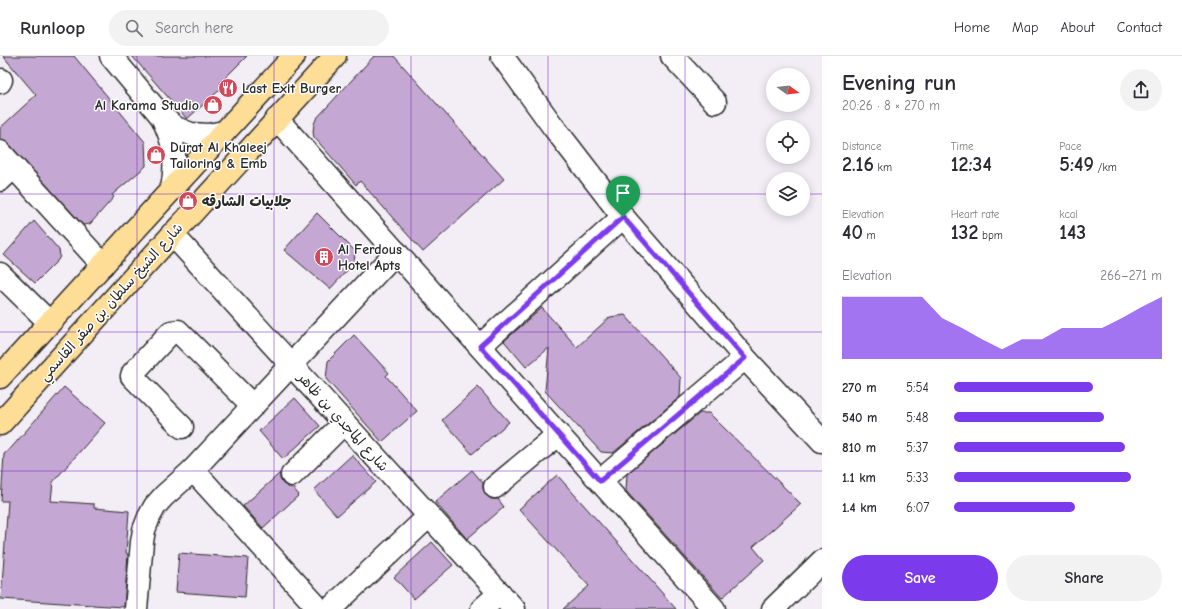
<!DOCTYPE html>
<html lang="en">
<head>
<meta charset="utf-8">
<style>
  body { margin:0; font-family:"Comic Neue","Playpen Sans Arabic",sans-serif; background:#f2f2f3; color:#2b2b33; height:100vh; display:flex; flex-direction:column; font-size:15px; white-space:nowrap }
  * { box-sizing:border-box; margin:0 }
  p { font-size:13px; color:#7c7c81 }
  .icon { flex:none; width:22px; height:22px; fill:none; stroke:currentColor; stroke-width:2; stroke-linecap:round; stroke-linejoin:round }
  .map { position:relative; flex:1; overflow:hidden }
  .panel { display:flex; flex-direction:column; background:#fff; width:360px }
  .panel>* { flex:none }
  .needle { width:26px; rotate:104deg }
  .tools { position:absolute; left:766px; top:12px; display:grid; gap:8px }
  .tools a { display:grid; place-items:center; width:44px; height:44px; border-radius:50%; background:#fff; box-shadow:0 2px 10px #0003; font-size:20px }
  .pin { position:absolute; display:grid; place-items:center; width:34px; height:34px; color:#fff; margin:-41px -17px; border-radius:50% 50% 50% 0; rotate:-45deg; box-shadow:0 0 4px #0007 }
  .pin .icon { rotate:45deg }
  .round { display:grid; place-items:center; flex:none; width:42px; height:42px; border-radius:21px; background:#f2f2f3 }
  .headline { display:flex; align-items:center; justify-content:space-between; height:68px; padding:0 20px }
  h1 { font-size:22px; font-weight:700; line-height:30px }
  .figures { display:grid; grid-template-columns:repeat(3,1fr); gap:6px; height:68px; padding:4px 20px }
  .figures div { display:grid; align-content:center }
  .figures b { font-size:20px; font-weight:700 }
  .figures small { font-size:11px; font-weight:400 }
  .figures p { font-size:11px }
  .chart { height:112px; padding:8px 20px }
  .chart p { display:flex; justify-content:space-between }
  .chart svg { width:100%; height:72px; margin-top:4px; fill:#7c3aed; opacity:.7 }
  .action { display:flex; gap:8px; margin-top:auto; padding:8px 20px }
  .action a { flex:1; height:46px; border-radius:24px; background:#7c3aed; color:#fff; font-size:16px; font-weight:700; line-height:46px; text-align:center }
  .action a+a { background:#f2f2f3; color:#2b2b33 }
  ul { padding:0 20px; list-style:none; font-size:13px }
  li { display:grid; grid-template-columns:64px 48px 1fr; align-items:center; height:30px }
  li i { height:10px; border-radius:5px; background:#7c3aed }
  header { display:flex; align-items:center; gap:24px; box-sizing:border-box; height:56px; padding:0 20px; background:#fff; border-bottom:1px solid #e1e1e2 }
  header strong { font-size:19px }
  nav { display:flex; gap:22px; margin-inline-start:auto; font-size:14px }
  .search { width:280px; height:36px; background:#f2f2f3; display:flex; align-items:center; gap:10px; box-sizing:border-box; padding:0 14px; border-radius:22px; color:#7c7c81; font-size:15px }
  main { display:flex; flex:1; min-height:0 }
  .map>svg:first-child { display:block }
  .building { fill:#c4a7d3; stroke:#2b2b2b }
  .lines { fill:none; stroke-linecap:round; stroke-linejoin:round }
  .minor-casing { stroke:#2b2b2b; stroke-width:25 }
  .major-casing { stroke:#2b2b2b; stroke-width:25 }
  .minor { stroke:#fff; stroke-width:22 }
  .major { stroke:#fedd96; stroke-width:22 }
  .route-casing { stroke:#fff; stroke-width:8 }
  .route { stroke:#7c3aed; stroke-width:5 }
  .grid { fill:none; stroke:#7b2cbf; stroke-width:1; stroke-opacity:0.55 }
  .labels { text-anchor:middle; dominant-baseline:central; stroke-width:3; stroke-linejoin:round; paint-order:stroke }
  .poi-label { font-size:14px; font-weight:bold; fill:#2b2b2b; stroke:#fff; text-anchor:start }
  .street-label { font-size:14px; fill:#2b2b2b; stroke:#fff }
</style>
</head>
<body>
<header>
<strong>Runloop</strong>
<div class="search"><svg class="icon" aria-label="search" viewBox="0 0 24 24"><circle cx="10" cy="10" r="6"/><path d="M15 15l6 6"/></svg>Search here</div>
<nav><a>Home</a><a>Map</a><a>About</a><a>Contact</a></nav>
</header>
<main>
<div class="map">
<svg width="822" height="553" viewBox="0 0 822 553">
  <rect width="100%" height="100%" fill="#f3edf6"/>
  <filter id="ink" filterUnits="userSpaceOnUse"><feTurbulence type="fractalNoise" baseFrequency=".025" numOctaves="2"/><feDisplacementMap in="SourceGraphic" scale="8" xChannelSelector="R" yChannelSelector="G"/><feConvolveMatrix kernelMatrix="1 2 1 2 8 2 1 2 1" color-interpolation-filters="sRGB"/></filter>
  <g filter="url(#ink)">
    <g class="building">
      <polygon points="3,0 74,0 145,86 146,110 112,139 114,141 90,168 83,169 9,88 0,82 0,72 36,39"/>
      <polygon points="132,0 247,0 220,27 223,31 187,63"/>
      <polygon points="374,0 394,0 504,123 423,196 360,125 356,129 314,81 313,76 314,68 316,63"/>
      <polygon points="317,157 355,195 354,207 330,233 284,194"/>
      <polygon points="34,165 59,194 60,200 58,204 35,227 4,199"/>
      <polygon points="542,252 577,291 610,261 625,259 681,322 680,341 613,397 601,396 545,335 549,292 526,311 504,285"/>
      <polygon points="354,279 389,317 386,320 417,355 382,386 326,323 328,305"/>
      <polygon points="64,331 105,367 53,426 51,445 94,448 94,452 129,455 126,497 128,498 124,551 1,543 8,445 1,445 4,398 12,391"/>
      <polygon points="478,331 509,366 472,398 442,364"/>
      <polygon points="295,342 320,370 283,403 259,375"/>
      <polygon points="700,357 709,357 801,448 753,491 764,504 722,542 626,435 627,418"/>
      <polygon points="352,399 376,426 337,460 314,434"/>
      <polygon points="472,414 483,427 483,433 486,439 491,443 498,443 504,451 467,483 435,446"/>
      <polygon points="280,417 280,423 283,428 288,431 292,431 299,439 263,472 243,450"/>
      <polygon points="557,419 648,521 676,553 563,553 589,530 519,453"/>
      <polygon points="432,486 453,509 414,543 394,521"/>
      <polygon points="179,497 248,502 245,541 176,536"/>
    </g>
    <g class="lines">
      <g class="minor-casing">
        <g id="minor">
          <polyline points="111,0 162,61 176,72 191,78 208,79 224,76"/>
          <polyline points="502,0 552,69 623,161 745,302 822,385"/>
          <polyline points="672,0 715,46"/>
          <polyline points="0,26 1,24"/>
          <path d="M162,61C175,88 177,104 172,133"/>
          <polyline points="277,63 714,553"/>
          <polyline points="0,96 103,209"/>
          <polyline points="0,124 14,111"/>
          <polyline points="172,178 514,553"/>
          <polyline points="0,218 49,266"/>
          <polyline points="480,290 623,161"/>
          <polyline points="182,371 132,320 133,317 171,276 178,275 253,350"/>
          <polyline points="193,414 319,553"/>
          <polyline points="292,419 344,367"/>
          <polyline points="600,425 745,302"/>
          <polyline points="495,431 559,378"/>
          <polyline points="136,553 142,486 144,474 149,461 155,450 164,440 193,414 396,196"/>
          <polyline points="330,553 429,460"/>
          <polyline points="482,553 500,537"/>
          <polyline points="773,553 822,505"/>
        </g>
      </g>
      <g class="major-casing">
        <g id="major">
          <polyline points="0,321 294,0"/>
          <polyline points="0,368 335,0"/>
        </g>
      </g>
      <use href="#minor" class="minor"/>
      <use href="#major" class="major"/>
    </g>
  </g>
  <g class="lines" filter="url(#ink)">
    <g class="route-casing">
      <polygon id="route" points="623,161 745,302 600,425 480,290"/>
    </g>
    <use href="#route" class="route"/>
  </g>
  <path class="grid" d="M137,0V553M274,0V553M411,0V553M548,0V553M685,0V553M0,138H773M803,138H822M0,276H822M0,415H822"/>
  <defs>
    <g id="restaurant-disc" transform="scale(1)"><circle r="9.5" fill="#d1495b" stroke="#fff"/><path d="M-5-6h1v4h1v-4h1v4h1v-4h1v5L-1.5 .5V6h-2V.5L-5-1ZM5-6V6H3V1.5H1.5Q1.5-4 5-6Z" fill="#fff"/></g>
    <g id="shop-disc" transform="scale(1)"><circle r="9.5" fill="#d1495b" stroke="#fff"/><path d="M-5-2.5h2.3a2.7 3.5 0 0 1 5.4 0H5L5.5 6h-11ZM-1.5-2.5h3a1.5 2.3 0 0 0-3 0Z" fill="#fff"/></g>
    <g id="building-disc" transform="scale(1)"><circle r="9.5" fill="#d1495b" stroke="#fff"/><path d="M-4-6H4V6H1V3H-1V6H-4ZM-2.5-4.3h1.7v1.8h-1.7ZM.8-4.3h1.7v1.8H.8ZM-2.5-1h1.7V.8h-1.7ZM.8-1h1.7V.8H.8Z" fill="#fff"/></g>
  </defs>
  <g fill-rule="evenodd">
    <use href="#restaurant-disc" x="228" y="32"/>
    <use href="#shop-disc" x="213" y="49"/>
    <use href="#shop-disc" x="156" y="99"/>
    <use href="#shop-disc" x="188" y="145"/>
    <use href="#building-disc" x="324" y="201"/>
  </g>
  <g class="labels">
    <g class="poi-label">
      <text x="242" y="32">Last Exit Burger</text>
      <text x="199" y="49" text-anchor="end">Al Karama Studio</text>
      <text x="170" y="91">Durat Al Khaleej<tspan x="170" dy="16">Tailoring &amp; Emb</tspan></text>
      <text x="202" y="145">جلابيات الشارقه</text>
      <text x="338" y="193">Al Ferdous<tspan x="338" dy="16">Hotel Apts</tspan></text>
    </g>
    <g class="street-label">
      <text transform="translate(111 246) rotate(-48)">شارع الشيخ سلطان بن صقر القاسمي</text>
      <text transform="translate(343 366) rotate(48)">شارع الماجدي بن ظاهر</text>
    </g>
  </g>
</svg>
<div class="tools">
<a><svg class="needle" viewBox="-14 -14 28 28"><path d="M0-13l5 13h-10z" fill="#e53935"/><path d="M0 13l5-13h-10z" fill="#7c7c81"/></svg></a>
<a><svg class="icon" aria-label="locate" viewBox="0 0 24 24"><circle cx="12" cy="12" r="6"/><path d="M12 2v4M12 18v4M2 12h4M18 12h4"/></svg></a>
<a><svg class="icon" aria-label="layers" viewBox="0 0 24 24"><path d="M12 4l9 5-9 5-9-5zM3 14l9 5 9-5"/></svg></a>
</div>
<div class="pin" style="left:623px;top:161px;background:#1e9e55"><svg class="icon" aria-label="arrive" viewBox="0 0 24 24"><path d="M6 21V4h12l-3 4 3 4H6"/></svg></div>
</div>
<section class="panel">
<div class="headline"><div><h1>Evening run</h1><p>20:26 · 8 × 270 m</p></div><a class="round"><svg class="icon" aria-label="share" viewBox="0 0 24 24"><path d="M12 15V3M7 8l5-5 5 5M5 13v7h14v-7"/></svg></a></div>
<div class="figures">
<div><p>Distance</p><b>2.16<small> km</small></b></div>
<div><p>Time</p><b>12:34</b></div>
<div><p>Pace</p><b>5:49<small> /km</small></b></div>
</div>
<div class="figures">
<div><p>Elevation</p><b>40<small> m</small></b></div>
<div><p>Heart rate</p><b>132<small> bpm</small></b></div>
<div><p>kcal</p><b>143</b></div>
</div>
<div class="chart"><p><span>Elevation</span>266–271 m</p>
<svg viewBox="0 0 160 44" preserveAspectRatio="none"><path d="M0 44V6L10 6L20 6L30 6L40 6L50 19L60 25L70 32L80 38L90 32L100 32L110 25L120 25L130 25L140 19L150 12L160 6V44z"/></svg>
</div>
<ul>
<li><b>270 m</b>5:54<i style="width:67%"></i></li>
<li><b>540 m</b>5:48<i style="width:72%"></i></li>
<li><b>810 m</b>5:37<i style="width:82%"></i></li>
<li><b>1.1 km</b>5:33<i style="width:85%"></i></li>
<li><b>1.4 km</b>6:07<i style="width:58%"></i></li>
</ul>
<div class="action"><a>Save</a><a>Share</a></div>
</section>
</main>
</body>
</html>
